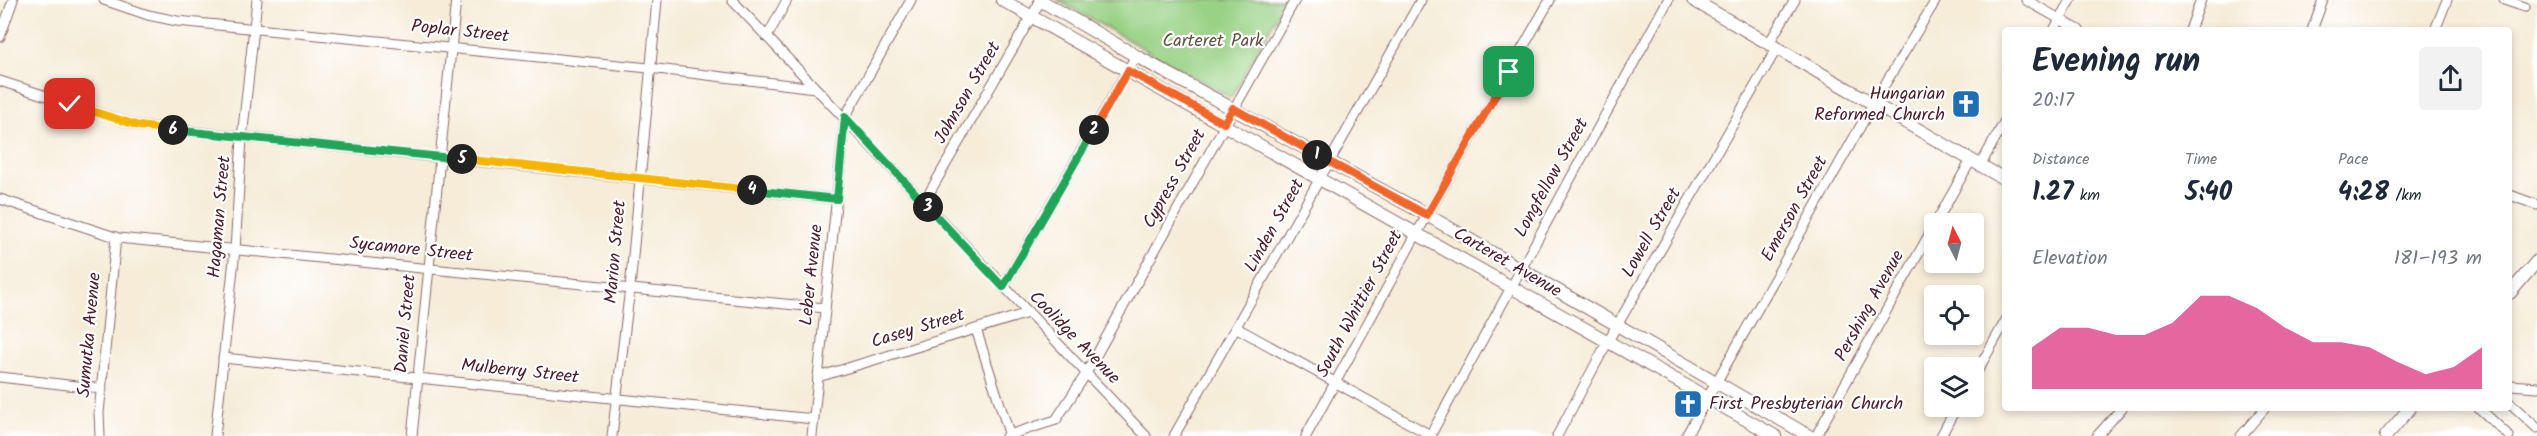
<!DOCTYPE html>
<html lang="en">
<head>
<meta charset="utf-8">
<style>
  body { margin:0; font-family:Kalam,sans-serif; background:#f2f2f3; color:#1f2937; height:100vh; display:flex; flex-direction:column; font-size:22px; white-space:nowrap }
  * { box-sizing:border-box; margin:0 }
  p { font-size:20px; color:#747a83 }
  .icon { flex:none; width:33px; height:33px; fill:none; stroke:currentColor; stroke-width:2; stroke-linecap:round; stroke-linejoin:round }
  .map { position:relative; flex:1; overflow:hidden }
  .panel { position:absolute; left:2002px; top:27px; width:510px; height:384px; display:flex; flex-direction:column; background:#fff; border-radius:6px; box-shadow:0 3px 9px #0003 }
  .panel>* { flex:none }
  .needle { width:39px; rotate:354deg }
  .tools { position:absolute; left:1924px; top:213px; display:grid; gap:12px }
  .tools a { display:grid; place-items:center; width:60px; height:60px; border-radius:6px; background:#fff; box-shadow:0 3px 9px #0003; font-size:30px }
  .pin { position:absolute; display:grid; place-items:center; width:51px; height:51px; color:#fff; margin:-26px; border-radius:12px; box-shadow:0 3px 9px #0006 }
  .km { position:absolute; width:30px; height:30px; margin:-15px; border-radius:50%; background:#222; color:#fff; font-size:16px; line-height:30px; text-align:center }
  .round { display:grid; place-items:center; flex:none; width:63px; height:63px; border-radius:6px; background:#f2f2f3 }
  .overview { display:flex; align-items:center; justify-content:space-between; height:102px; padding:0 30px }
  h1 { font-size:33px; font-weight:800; line-height:45px }
  .metrics { display:grid; grid-template-columns:repeat(3,1fr); gap:9px; height:102px; padding:6px 30px }
  .metrics div { display:grid; align-content:center }
  .metrics b { font-size:26px; font-weight:800 }
  .metrics small { font-size:16px; font-weight:400 }
  .metrics p { font-size:16px }
  .chart { height:168px; padding:12px 30px }
  .chart p { display:flex; justify-content:space-between }
  .chart svg { width:100%; height:108px; margin-top:6px; fill:#db2777; opacity:.7 }
  .map>svg:first-child { display:block }
  .green { fill:#99d285; stroke:#727858; stroke-width:1.5 }
  .lines { fill:none; stroke-linecap:round; stroke-linejoin:round }
  .minor-casing { stroke:#866768; stroke-width:11 }
  .tertiary-casing { stroke:#866768; stroke-width:14 }
  .minor { stroke:#fff; stroke-width:9 }
  .tertiary { stroke:#fff; stroke-width:12 }
  .split-1-casing { stroke:#fff; stroke-width:12 }
  .split-2-casing { stroke:#fff; stroke-width:12 }
  .split-3-casing { stroke:#fff; stroke-width:12 }
  .split-4-casing { stroke:#fff; stroke-width:12 }
  .split-5-casing { stroke:#fff; stroke-width:12 }
  .split-6-casing { stroke:#fff; stroke-width:12 }
  .split-7-casing { stroke:#fff; stroke-width:12 }
  .split-1 { stroke:#f0652b; stroke-width:8 }
  .split-2 { stroke:#f0652b; stroke-width:8 }
  .split-3 { stroke:#22a559; stroke-width:8 }
  .split-4 { stroke:#22a559; stroke-width:8 }
  .split-5 { stroke:#f5b400; stroke-width:8 }
  .split-6 { stroke:#22a559; stroke-width:8 }
  .split-7 { stroke:#f5b400; stroke-width:8 }
  .labels { text-anchor:middle; dominant-baseline:central; stroke-width:4.5; stroke-linejoin:round; paint-order:stroke }
  .street-label { font-size:18px; fill:#4a1f2b; stroke:#fff }
  .park-label { font-size:18px; fill:#625546; stroke:#fff }
  .poi-label { font-size:18px; fill:#4a1f2b; stroke:#fff; text-anchor:end }
</style>
</head>
<body>
<div class="map">
<svg width="2537" height="436" viewBox="0 0 2537 436">
  <rect width="100%" height="100%" fill="#fff"/>
  <filter id="ink" filterUnits="userSpaceOnUse"><feTurbulence type="fractalNoise" baseFrequency=".0167" numOctaves="2"/><feDisplacementMap in="SourceGraphic" scale="12" xChannelSelector="R" yChannelSelector="G"/><feConvolveMatrix kernelMatrix="1 2 1 2 8 2 1 2 1" color-interpolation-filters="sRGB"/></filter>
  <filter id="wash" filterUnits="userSpaceOnUse"><feTurbulence type="fractalNoise" baseFrequency=".008" numOctaves="4" result="noise"/><feDisplacementMap in="SourceGraphic" scale="24" xChannelSelector="R" yChannelSelector="G"/><feGaussianBlur stdDeviation="1.35" result="paint"/><feColorMatrix in="noise" values="0 0 0 0 0 0 0 0 0 0 0 0 0 0 0 0 0 1.4 0 .05"/><feComposite in="paint" operator="in"/></filter>
  <g filter="url(#wash)">
    <rect width="100%" height="100%" fill="#f6ecd8"/>
    <polygon class="green" points="1057,0 1286,0 1231,98"/>
  </g>
  <g filter="url(#ink)">
    <g class="lines">
      <g class="minor-casing">
        <g id="minor">
          <polyline points="104,0 148,15 177,21 649,68 815,88"/>
          <polyline points="732,0 1146,436"/>
          <polyline points="2026,0 2079,30"/>
          <polyline points="2504,0 2525,7"/>
          <polyline points="2054,30 2071,0"/>
          <polyline points="2190,30 2201,0"/>
          <polyline points="2312,30 2323,0"/>
          <polyline points="2435,30 2447,0"/>
          <polyline points="0,37 13,0"/>
          <polyline points="767,37 787,0"/>
          <polyline points="1769,43 1795,0"/>
          <polyline points="0,81 139,126 837,199"/>
          <polyline points="1980,166 2006,119"/>
          <polyline points="2510,195 2537,205"/>
          <polyline points="0,199 118,238 825,308"/>
          <polyline points="924,202 1041,0"/>
          <polyline points="1003,287 1136,56"/>
          <polyline points="1237,328 1432,436"/>
          <polyline points="976,329 1010,436"/>
          <polyline points="223,358 814,419"/>
          <polyline points="0,377 102,389"/>
          <polyline points="818,377 1028,313"/>
          <polyline points="1974,377 2006,320"/>
          <polyline points="2510,385 2537,387"/>
          <polyline points="2510,403 2537,428"/>
          <polyline points="2479,408 2509,436"/>
          <polyline points="100,436 99,413 116,237"/>
          <polyline points="215,436 235,250 242,138 257,0"/>
          <polyline points="412,436 456,0"/>
          <polyline points="612,436 630,288 657,0"/>
          <polyline points="812,436 845,117 911,0"/>
          <polyline points="1006,436 1056,420 1084,377 1295,0"/>
          <polyline points="1174,436 1421,0"/>
          <polyline points="1306,436 1417,233 1550,0"/>
          <polyline points="1430,436 1668,0"/>
          <polyline points="1557,436 1608,341 1777,48"/>
          <polyline points="1686,436 1873,104 1936,0"/>
          <polyline points="1816,436 1971,160"/>
          <polyline points="1941,436 1957,406"/>
          <polyline points="2097,436 2122,408"/>
          <polyline points="2241,436 2265,408"/>
        </g>
      </g>
      <g class="tertiary-casing">
        <g id="tertiary">
          <polyline points="1002,0 1775,436"/>
          <polyline points="1040,0 1136,56 1427,215 1809,436"/>
          <polyline points="1693,0 2006,180"/>
          <polyline points="2510,293 2537,261"/>
          <polyline points="2386,436 2410,408"/>
        </g>
      </g>
      <use href="#minor" class="minor"/>
      <use href="#tertiary" class="tertiary"/>
    </g>
  </g>
  <g class="lines" filter="url(#ink)">
    <g class="split-1-casing">
      <polyline id="split-1" points="1317,155 1427,215 1509,72"/>
    </g>
    <g class="split-2-casing">
      <polyline id="split-2" points="1094,130 1128,71 1224,123 1233,108 1317,155"/>
    </g>
    <g class="split-3-casing">
      <polyline id="split-3" points="928,207 1003,287 1094,130"/>
    </g>
    <g class="split-4-casing">
      <polyline id="split-4" points="752,190 837,199 845,117 928,207"/>
    </g>
    <g class="split-5-casing">
      <polyline id="split-5" points="462,159 752,190"/>
    </g>
    <g class="split-6-casing">
      <polyline id="split-6" points="173,130 462,159"/>
    </g>
    <g class="split-7-casing">
      <polyline id="split-7" points="70,104 139,126 173,130"/>
    </g>
    <use href="#split-1" class="split-1"/>
    <use href="#split-2" class="split-2"/>
    <use href="#split-3" class="split-3"/>
    <use href="#split-4" class="split-4"/>
    <use href="#split-5" class="split-5"/>
    <use href="#split-6" class="split-6"/>
    <use href="#split-7" class="split-7"/>
  </g>
  <defs>
    <g id="church-square" transform="scale(1.5)"><rect x="-9" y="-9" width="18" height="18" rx="4" fill="#1f6fb2" stroke="#fff"/><path d="M-1.2-6h2.4v3.5h3.3v2.4h-3.3V6h-2.4V-.1h-3.3v-2.4h3.3Z" fill="#fff"/></g>
  </defs>
  <g fill-rule="evenodd">
    <use href="#church-square" x="1966" y="104"/>
    <use href="#church-square" x="1688" y="404"/>
  </g>
  <g class="labels">
    <g class="street-label">
      <text transform="translate(460 32) rotate(6)">Poplar Street</text>
      <text transform="translate(968 93) rotate(-60)">Johnson Street</text>
      <text transform="translate(1552 178) rotate(-61)">Longfellow Street</text>
      <text transform="translate(1175 179) rotate(-61)">Cypress Street</text>
      <text transform="translate(1795 209) rotate(-61)">Emerson Street</text>
      <text transform="translate(220 217) rotate(-85)">Hagaman Street</text>
      <text transform="translate(1275 226) rotate(-61)">Linden Street</text>
      <text transform="translate(1652 233) rotate(-60)">Lowell Street</text>
      <text transform="translate(411 250) rotate(6)">Sycamore Street</text>
      <text transform="translate(616 252) rotate(-85)">Marion Street</text>
      <text transform="translate(1507 263) rotate(30)">Carteret Avenue</text>
      <text transform="translate(812 275) rotate(-84)">Leber Avenue</text>
      <text transform="translate(1360 304) rotate(-62)">South Whittier Street</text>
      <text transform="translate(1870 306) rotate(-61)">Pershing Avenue</text>
      <text transform="translate(406 324) rotate(-85)">Daniel Street</text>
      <text transform="translate(918 329) rotate(-17)">Casey Street</text>
      <text transform="translate(90 335) rotate(-85)">Sumutka Avenue</text>
      <text transform="translate(1074 338) rotate(46)">Coolidge Avenue</text>
      <text transform="translate(520 372) rotate(6)">Mulberry Street</text>
    </g>
    <g class="park-label">
      <text x="1213" y="41">Carteret Park</text>
    </g>
    <g class="poi-label">
      <text x="1945" y="94">Hungarian<tspan x="1945" dy="21">Reformed Church</tspan></text>
      <text x="1709" y="404" text-anchor="start">First Presbyterian Church</text>
    </g>
  </g>
</svg>
<div class="tools">
<a><svg class="needle" viewBox="-14 -14 28 28"><path d="M0-13l5 13h-10z" fill="#e53935"/><path d="M0 13l5-13h-10z" fill="#747a83"/></svg></a>
<a><svg class="icon" aria-label="locate" viewBox="0 0 24 24"><circle cx="12" cy="12" r="6"/><path d="M12 2v4M12 18v4M2 12h4M18 12h4"/></svg></a>
<a><svg class="icon" aria-label="layers" viewBox="0 0 24 24"><path d="M12 4l9 5-9 5-9-5zM3 14l9 5 9-5"/></svg></a>
</div>
<div class="pin" style="left:1509px;top:72px;background:#1e9e55"><svg class="icon" aria-label="arrive" viewBox="0 0 24 24"><path d="M6 21V4h12l-3 4 3 4H6"/></svg></div>
<div class="pin" style="left:70px;top:104px;background:#d93025"><svg class="icon" aria-label="check" viewBox="0 0 24 24"><path d="M5 12l5 5 9-10"/></svg></div>
<b class="km" style="left:1317px;top:155px">1</b>
<b class="km" style="left:1094px;top:130px">2</b>
<b class="km" style="left:928px;top:207px">3</b>
<b class="km" style="left:752px;top:190px">4</b>
<b class="km" style="left:462px;top:159px">5</b>
<b class="km" style="left:173px;top:130px">6</b>
<section class="panel">
<div class="overview"><div><h1>Evening run</h1><p>20:17</p></div><a class="round"><svg class="icon" aria-label="share" viewBox="0 0 24 24"><path d="M12 15V3M7 8l5-5 5 5M5 13v7h14v-7"/></svg></a></div>
<div class="metrics">
<div><p>Distance</p><b>1.27<small> km</small></b></div>
<div><p>Time</p><b>5:40</b></div>
<div><p>Pace</p><b>4:28<small> /km</small></b></div>
</div>
<div class="chart"><p><span>Elevation</span>181–193 m</p>
<svg viewBox="0 0 160 44" preserveAspectRatio="none"><path d="M0 44V27L10 19L20 19L30 22L40 22L50 17L60 6L70 6L80 11L90 19L100 25L110 25L120 27L130 33L140 38L150 35L160 27V44z"/></svg>
</div>
</section>
</div>
</body>
</html>
